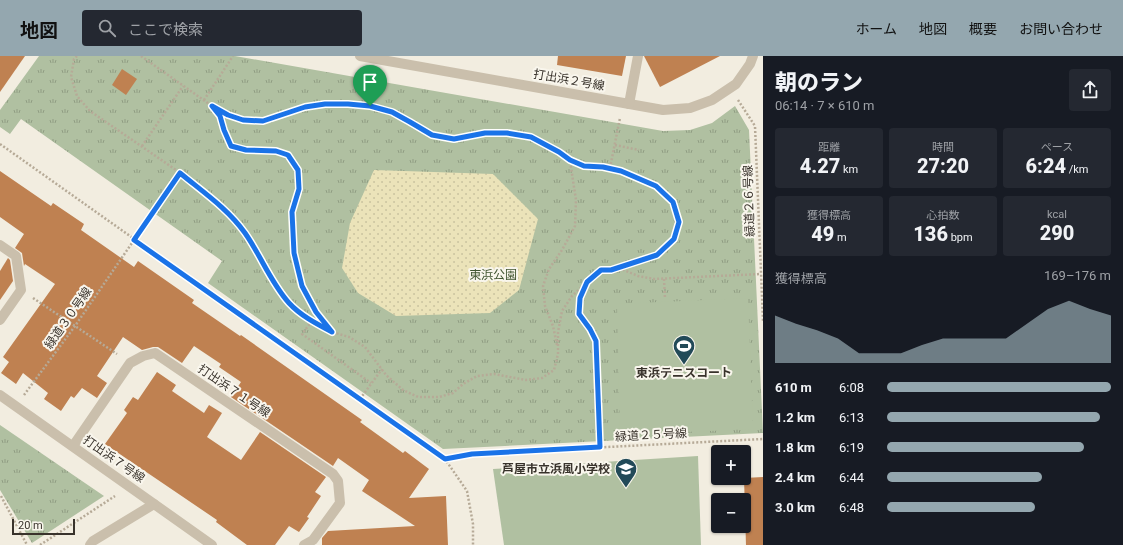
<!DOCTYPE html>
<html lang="ja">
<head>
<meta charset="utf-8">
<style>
  body { margin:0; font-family:Roboto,"Noto Sans JP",sans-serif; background:#242831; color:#f1f3f6; height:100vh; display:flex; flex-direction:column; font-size:15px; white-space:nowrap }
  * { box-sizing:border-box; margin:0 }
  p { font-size:13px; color:#9ea1a6 }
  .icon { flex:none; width:22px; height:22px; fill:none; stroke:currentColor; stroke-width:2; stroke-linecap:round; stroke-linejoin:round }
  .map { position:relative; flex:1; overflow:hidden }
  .side { display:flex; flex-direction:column; background:#171b24; width:360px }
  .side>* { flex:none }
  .fabs { position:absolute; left:711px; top:389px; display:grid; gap:8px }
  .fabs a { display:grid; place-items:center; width:40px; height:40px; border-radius:4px; background:#171b24; box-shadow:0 1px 3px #0004; font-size:20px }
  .scale { position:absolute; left:12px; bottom:10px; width:63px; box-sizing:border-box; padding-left:4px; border:2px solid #38322b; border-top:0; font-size:11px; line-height:14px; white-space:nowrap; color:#38322b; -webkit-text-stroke:3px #f9f6ed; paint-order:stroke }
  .pin { position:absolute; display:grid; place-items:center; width:34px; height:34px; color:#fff; margin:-41px -17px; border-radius:50% 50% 50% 0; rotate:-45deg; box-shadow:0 0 4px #0007 }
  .pin .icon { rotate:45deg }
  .round { display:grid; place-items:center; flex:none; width:42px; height:42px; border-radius:4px; background:#242831 }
  .summary { display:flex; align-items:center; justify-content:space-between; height:68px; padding:0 12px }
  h1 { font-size:22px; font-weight:800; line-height:30px }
  .stats { display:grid; grid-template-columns:repeat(3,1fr); gap:6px; height:68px; padding:4px 12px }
  .stats div { display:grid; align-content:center; border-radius:4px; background:#242831; text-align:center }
  .stats b { font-size:20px; font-weight:800 }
  .stats small { font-size:11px; font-weight:400 }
  .stats p { font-size:11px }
  .chart { height:112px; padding:8px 12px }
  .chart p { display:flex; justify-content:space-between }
  .chart svg { width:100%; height:72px; margin-top:4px; fill:#94a7af; opacity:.7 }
  ul { padding:0 12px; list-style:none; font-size:13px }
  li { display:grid; grid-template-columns:64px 48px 1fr; align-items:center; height:30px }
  li i { height:10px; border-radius:5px; background:#94a7af }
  header { display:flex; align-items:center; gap:24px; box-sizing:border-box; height:56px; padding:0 20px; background:#94a7af; color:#111 }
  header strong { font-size:19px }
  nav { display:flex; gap:22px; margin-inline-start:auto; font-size:14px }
  .search { width:280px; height:36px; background:#242831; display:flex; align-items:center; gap:10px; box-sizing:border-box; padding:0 14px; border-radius:4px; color:#9ea1a6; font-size:15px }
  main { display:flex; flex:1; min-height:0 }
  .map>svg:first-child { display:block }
  .grass { fill:url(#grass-tufts) }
  .sand { fill:url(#sand-dots) }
  .pitch { fill:#b0c0a1 }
  .building { fill:#bf8151 }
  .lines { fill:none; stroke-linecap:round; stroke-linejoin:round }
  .path { stroke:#b6aa97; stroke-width:2.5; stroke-dasharray:2 2; stroke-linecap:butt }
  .minor { stroke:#cabfac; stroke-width:10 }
  .route-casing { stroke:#fff; stroke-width:8 }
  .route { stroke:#1a73e8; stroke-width:5 }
  .labels { text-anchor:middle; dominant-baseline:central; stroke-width:4; stroke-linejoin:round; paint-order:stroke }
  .street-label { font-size:12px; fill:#38322b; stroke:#f9f6ed }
  .park-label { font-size:12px; fill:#405530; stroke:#f9f6ed }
  .poi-label { font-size:12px; font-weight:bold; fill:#38322b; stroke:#f9f6ed }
</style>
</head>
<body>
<header>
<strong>地図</strong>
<div class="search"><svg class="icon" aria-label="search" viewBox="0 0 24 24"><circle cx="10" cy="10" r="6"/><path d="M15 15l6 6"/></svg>ここで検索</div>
<nav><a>ホーム</a><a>地図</a><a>概要</a><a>お問い合わせ</a></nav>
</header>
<main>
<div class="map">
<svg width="763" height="489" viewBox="0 0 763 489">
  <defs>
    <pattern id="grass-tufts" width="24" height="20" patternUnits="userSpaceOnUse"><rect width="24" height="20" fill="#b0c0a1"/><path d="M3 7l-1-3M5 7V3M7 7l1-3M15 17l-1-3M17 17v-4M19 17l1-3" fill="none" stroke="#909d83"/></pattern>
    <pattern id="sand-dots" width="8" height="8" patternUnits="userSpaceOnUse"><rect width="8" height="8" fill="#ebe3b9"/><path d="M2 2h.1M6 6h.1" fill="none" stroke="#cac39f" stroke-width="1.8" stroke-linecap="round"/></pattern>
  </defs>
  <rect width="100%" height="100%" fill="#f2ede0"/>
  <g class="grass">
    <polygon points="39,0 235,0 663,75 690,74 712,67 735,50 749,74 763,377 443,393 208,227 222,205 21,63 10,78 0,71 0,54"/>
    <polygon points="0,369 104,440 32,487 0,434"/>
  </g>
  <polygon class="sand" points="374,114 493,118 538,163 519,234 490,257 396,260 358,237 342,212 350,167"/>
  <g class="pitch">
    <polygon points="748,242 753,373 620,379 617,248"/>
    <polygon points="698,400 701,489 504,489 493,413"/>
  </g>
  <g class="building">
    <polygon points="0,0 25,0 0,36"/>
    <polygon points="558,0 626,0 622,20 557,9"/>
    <polygon points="644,0 720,0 660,31"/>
    <polygon points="122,13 137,23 126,39 112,29"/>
    <polygon points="0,115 51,150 53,147 84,168 81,174 134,211 138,205 194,244 192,247 240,280 241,279 362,364 360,366 403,397 405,395 429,413 409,442 446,440 448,489 322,489 322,482 328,475 415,470 362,435 369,424 338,402 333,410 231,341 241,326 219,311 221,308 194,290 182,307 158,291 153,291 142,294 123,281 97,320 107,327 97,342 82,332 74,342 71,340 61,355 44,343 48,337 23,317 16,328 1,317 9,306 3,301 55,228 25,208 24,210 22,197 15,192 24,178 0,161"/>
    <polygon points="8,202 10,204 13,225 0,244 0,215"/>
    <polygon points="157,316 176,329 172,335 204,357 209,349 222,357 207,381 241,404 260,376 326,421 315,436 321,440 307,461 309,462 299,476 289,470 275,489 247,489 216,466 217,464 105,388 127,357 124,354 133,341 138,344"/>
    <polygon points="763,421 763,489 746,489 744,422"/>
  </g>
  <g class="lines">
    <g class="path">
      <polyline points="77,0 74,3 71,21 77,40 90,55 176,114 226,155 245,177 261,203 276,230 290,248 308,263 332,276 349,281 365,291 386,319 403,334 418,341 439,341 453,337 463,328 477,320 494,318 526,324 542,322 554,314 558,298 558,276 562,255 572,240 587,226"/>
      <polyline points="141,0 212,50 220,60 224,74 231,90 246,94 276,95 288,99 298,114 299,133 292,156 294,197 302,230 316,256 331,274"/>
      <polyline points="204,44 233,0"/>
      <polyline points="738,44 755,70 763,265"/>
      <polyline points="212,50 228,59 243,64 263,65 305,51 325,48 348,48 370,50 392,56 410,65 432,79 454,83 485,77 507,77 531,81 559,96 570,104 584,110 603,111 621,115 638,122 656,131 673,146 679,166 674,183 657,199 611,213"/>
      <polyline points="0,88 445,403 467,435 473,468 473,489"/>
      <polyline points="615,89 639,94"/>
      <polyline points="142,90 183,30"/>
      <polyline points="610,112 620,62"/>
      <polyline points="619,212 638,220 654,223 761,218"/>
      <polyline points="664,223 665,242"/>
      <polyline points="33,242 117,298"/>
      <polyline points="312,265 302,278 371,327"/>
      <polyline points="557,289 553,270 545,250 543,230 549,213 562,194 575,170 576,144 570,105"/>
      <polyline points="24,339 75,270 180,117"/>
      <polyline points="360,343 382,313"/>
      <polyline points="599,391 596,285 590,273 579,258 579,242 587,226 601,214 612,213"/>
      <polyline points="445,403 472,398 763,383"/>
      <polyline points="1,440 27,489"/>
      <polyline points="40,489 115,440"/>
    </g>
    <g class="minor">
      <polyline points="360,0 663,54 690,52 712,44 736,28 750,8 753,0"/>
      <polyline points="629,48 638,0"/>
      <polyline points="0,189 16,200 21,234 0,264"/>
      <polyline points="0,339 212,489"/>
      <polyline points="73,390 130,307 143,300 155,297 333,418 338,425 340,447 313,484 304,489"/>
      <polyline points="90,489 93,485 154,448"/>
    </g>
  </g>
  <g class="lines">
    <g class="route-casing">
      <path id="route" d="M325,48H348L370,50L392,56L410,66L432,79L454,83L485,77H507L531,81L559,96L570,104L584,110L603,111L621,115L656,130L673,146L679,166L674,183L657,199L611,214H601L587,226L580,242L579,258L590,273L596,285L600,391L472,398L445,403L134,184L180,117C203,136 228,153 245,177C261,200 271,227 289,247C301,260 317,268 332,276L316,256L302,230L294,197L292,156L299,133L298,114L288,99L276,95L246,94L231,90L224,74L220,60L212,50L228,59L243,64L263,65L305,51Z"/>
    </g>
    <use href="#route" class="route"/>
  </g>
  <defs>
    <g id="stadium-pin" transform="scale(1.15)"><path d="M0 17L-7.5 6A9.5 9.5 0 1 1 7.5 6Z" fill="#224a58" stroke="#f9f6ed"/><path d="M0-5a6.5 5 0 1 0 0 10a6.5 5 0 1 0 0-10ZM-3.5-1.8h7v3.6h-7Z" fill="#fff"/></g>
    <g id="school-pin" transform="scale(1.15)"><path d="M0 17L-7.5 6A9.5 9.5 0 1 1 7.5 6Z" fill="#224a58" stroke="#f9f6ed"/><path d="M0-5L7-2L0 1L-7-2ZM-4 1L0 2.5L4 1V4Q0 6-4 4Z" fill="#fff"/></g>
  </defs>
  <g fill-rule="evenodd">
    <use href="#stadium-pin" x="684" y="290"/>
    <use href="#school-pin" x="626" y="413"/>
  </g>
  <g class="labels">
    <g class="street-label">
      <text transform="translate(569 24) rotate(10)">打出浜２号線</text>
      <text transform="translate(749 145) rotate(-92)">緑道２６号線</text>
      <text transform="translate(68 262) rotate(-55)">緑道３０号線</text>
      <text transform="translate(234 335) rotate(34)">打出浜７１号線</text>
      <text transform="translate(651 379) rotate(-3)">緑道２５号線</text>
      <text transform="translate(114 403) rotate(35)">打出浜７号線</text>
    </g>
    <g class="park-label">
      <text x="493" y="219">東浜公園</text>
    </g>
    <g class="poi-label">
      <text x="684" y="317">東浜テニスコート</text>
      <text x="610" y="413" text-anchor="end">芦屋市立浜風小学校</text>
    </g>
  </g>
</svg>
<div class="fabs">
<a>+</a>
<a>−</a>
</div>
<div class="scale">20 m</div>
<div class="pin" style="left:370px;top:50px;background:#1e9e55"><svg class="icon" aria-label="arrive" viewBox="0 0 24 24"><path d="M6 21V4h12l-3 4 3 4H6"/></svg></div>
</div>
<section class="side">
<div class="summary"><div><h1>朝のラン</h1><p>06:14 · 7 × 610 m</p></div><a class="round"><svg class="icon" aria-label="share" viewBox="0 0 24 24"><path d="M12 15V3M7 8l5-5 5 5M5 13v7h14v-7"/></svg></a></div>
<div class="stats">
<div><p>距離</p><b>4.27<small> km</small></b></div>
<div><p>時間</p><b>27:20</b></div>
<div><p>ペース</p><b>6:24<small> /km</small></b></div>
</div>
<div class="stats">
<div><p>獲得標高</p><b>49<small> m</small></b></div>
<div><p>心拍数</p><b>136<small> bpm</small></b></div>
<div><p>kcal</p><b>290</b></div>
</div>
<div class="chart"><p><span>獲得標高</span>169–176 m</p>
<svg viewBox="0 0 160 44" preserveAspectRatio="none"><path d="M0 44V15L10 20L20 24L30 29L40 38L50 38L60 38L70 33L80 29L90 29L100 29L110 29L120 20L130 11L140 6L150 11L160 15V44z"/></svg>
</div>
<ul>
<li><b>610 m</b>6:08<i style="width:100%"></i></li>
<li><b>1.2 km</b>6:13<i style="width:95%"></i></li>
<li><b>1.8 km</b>6:19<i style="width:88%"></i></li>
<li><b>2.4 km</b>6:44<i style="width:69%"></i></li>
<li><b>3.0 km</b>6:48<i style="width:66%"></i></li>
</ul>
</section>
</main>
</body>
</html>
